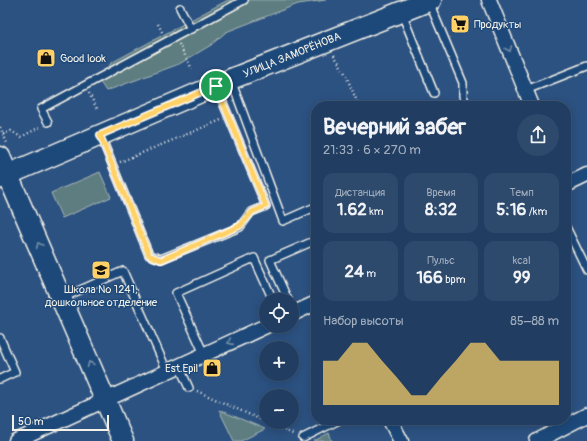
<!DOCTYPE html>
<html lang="ru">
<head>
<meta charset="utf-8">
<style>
  body { margin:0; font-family:Pangolin,sans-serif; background:#2d496b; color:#f1f3f6; height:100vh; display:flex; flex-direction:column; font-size:15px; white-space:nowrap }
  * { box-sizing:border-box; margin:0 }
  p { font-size:13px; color:#a2aebe }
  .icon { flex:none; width:22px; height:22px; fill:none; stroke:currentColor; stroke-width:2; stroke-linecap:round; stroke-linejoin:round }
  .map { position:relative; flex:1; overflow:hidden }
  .panel { position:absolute; left:311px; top:101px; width:260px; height:324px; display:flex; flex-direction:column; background:#213e62; border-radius:16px; box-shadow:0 2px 10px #0003,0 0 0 1px #3e5777 }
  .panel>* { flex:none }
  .controls { position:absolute; left:259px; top:293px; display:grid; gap:8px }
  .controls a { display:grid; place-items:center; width:40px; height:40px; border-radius:50%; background:#213e62; box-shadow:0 2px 10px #0003,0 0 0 1px #3e5777; font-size:20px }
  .scale { position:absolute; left:12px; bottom:10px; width:97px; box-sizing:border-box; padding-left:4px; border:2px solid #f4f1e8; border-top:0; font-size:11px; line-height:14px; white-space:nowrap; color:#f4f1e8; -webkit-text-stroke:3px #1f4a7a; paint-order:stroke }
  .pin { position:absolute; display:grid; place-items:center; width:34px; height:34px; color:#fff; margin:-17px; border:2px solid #fff; border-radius:50%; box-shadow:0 1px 4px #0007 }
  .round { display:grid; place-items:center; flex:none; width:42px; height:42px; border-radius:21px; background:#2d496b }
  .summary { display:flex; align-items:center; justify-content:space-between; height:68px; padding:0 12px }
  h1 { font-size:22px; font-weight:800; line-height:30px }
  .metrics { display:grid; grid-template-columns:repeat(3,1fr); gap:6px; height:68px; padding:4px 12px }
  .metrics div { display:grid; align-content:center; border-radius:10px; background:#2d496b; text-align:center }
  .metrics b { font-size:17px; font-weight:800 }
  .metrics small { font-size:11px; font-weight:400 }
  .metrics p { font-size:11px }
  .chart { height:112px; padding:8px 12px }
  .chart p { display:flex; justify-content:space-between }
  .chart svg { width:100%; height:72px; margin-top:4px; fill:#ffd166; opacity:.7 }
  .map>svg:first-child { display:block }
  .green { fill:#5d7d81; stroke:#a8b7b4 }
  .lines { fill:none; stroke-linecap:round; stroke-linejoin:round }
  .lane-casing { stroke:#f4f1e8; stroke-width:10 }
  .street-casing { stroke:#f4f1e8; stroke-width:17 }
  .secondary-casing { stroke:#f4f1e8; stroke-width:23 }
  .path { stroke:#f4f1e8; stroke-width:2.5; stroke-dasharray:1 3; stroke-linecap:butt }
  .lane { stroke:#1f4a7a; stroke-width:7 }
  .street { stroke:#1f4a7a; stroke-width:14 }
  .secondary { stroke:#1f4a7a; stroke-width:20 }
  .oneway { stroke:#748da6 }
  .route-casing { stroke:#fff; stroke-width:8 }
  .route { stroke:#ffd166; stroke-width:5 }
  .labels { text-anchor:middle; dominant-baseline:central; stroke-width:3; stroke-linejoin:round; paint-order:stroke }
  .poi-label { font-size:11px; fill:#f4f1e8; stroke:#1f4a7a; text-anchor:start }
  .street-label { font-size:11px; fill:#f4f1e8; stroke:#1f4a7a }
</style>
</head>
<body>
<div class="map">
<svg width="587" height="441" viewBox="0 0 587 441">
  <rect width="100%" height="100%" fill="#2c5282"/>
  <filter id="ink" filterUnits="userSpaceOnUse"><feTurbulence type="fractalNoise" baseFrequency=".025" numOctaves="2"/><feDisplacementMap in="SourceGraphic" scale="8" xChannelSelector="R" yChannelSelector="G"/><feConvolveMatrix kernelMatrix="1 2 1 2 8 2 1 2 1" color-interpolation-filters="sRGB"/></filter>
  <g filter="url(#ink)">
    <g class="green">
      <polygon points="228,0 326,0 298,4 226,32 211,45 179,64 106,91 100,82 111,63"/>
      <polygon points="100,172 111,197 62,218 51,193"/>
      <polygon points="219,410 265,429 241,441 234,441"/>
      <polygon points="329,433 332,441 314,441"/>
    </g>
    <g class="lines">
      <g class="lane-casing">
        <g id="lane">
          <polyline points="429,2 463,83 463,96 467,106"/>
          <polyline points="180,8 191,29"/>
          <polyline points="402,14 434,93"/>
          <polyline points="231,80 283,221 315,207 316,209"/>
          <polyline points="526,90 587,66"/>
          <polyline points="48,122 41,109 244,0"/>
          <polyline points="101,137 149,255 161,259 240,227 251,212 266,206 216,86"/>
          <polyline points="566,227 587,270"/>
          <polyline points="62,298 123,271 167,371"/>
          <polyline points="288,300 270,260 316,240"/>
          <polyline points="0,338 15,372 0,379"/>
          <polyline points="204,354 176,293 254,258 273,300"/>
          <polyline points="179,366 189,388"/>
          <polyline points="303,438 339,420"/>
        </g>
      </g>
      <g class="street-casing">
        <g id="street">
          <polyline points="489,0 532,106"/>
          <polyline points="566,185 587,175"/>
          <polyline points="292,314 316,303"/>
          <polyline points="390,420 401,441"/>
          <polyline points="16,441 266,326"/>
          <polyline points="537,441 587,415"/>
        </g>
      </g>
      <g class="secondary-casing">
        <g id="secondary">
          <polyline points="0,157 123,441"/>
          <polyline points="0,178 231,79 431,0"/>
        </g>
      </g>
      <g class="path">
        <polyline points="158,24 163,34"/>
        <polyline points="179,44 192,69"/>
        <polyline points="334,55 344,71 359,106"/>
        <polyline points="89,93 97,109"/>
        <polyline points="0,127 7,143"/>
        <polyline points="3,134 11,131 21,137 40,127"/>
        <polyline points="120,162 221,120"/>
        <polyline points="197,391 266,422"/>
        <polyline points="266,422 295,435"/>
      </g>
      <use href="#lane" class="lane"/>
      <use href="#street" class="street"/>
      <use href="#secondary" class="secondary"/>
    </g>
    <defs><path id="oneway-chevron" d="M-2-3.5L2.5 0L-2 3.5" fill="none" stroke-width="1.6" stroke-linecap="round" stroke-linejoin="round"/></defs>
    <g class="oneway">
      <use href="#oneway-chevron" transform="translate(509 49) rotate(68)"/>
      <use href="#oneway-chevron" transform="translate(39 245) rotate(-114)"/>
      <use href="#oneway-chevron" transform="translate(230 342) rotate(156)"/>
      <use href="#oneway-chevron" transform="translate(90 364) rotate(-113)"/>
    </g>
  </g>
  <g class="lines" filter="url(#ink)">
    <g class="route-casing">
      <polygon id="route" points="216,86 266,206 252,212 240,226 161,260 149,255 100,135"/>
    </g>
    <use href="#route" class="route"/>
  </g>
  <defs>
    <g id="supermarket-square" transform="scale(1)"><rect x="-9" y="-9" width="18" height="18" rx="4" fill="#ffd166" stroke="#1f4a7a"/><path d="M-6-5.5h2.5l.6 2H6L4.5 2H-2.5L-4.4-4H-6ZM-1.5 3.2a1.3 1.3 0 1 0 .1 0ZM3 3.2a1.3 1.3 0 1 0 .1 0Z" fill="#111"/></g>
    <g id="shop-square" transform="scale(1)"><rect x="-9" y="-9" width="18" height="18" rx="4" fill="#ffd166" stroke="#1f4a7a"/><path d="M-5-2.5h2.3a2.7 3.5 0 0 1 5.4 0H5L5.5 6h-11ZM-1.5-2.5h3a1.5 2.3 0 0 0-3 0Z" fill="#111"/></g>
    <g id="school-square" transform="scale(1)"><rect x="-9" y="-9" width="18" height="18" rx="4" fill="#ffd166" stroke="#1f4a7a"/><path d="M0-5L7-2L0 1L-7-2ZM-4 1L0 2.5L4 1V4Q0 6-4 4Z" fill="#111"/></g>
  </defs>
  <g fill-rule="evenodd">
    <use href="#supermarket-square" x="460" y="24"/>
    <use href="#shop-square" x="46" y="58"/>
    <use href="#school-square" x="101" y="270"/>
    <use href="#shop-square" x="212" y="368"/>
  </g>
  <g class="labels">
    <g class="poi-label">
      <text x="474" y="24">Продукты</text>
      <text x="60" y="58">Good look</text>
      <text x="101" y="289" text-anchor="middle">Школа № 1241,<tspan x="101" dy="13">дошкольное отделение</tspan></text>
      <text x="198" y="368" text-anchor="end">Est.Epil</text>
    </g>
    <g class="street-label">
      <text transform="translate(292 55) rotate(-22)">УЛИЦА ЗАМОРЁНОВА</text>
    </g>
  </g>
</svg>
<div class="controls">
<a><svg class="icon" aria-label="locate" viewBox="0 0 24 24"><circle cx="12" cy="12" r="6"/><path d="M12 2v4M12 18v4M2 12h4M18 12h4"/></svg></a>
<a>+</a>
<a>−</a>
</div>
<div class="scale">50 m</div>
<div class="pin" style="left:216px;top:86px;background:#1e9e55"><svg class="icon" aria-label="arrive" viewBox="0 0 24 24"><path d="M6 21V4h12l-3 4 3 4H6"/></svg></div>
<section class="panel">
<div class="summary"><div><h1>Вечерний забег</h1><p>21:33 · 6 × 270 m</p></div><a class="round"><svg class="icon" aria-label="share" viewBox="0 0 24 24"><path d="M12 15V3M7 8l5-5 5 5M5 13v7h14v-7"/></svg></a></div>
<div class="metrics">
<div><p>Дистанция</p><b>1.62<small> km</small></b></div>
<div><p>Время</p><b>8:32</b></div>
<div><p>Темп</p><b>5:16<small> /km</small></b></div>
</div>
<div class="metrics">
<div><b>24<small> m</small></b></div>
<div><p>Пульс</p><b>166<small> bpm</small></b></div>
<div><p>kcal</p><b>99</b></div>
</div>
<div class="chart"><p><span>Набор высоты</span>85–88 m</p>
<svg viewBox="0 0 160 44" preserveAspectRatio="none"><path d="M0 44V17L10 17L20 6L30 6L40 17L50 27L60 38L70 38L80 27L90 17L100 6L110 6L120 17L130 17L140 17L150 17L160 17V44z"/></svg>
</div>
</section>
</div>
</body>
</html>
